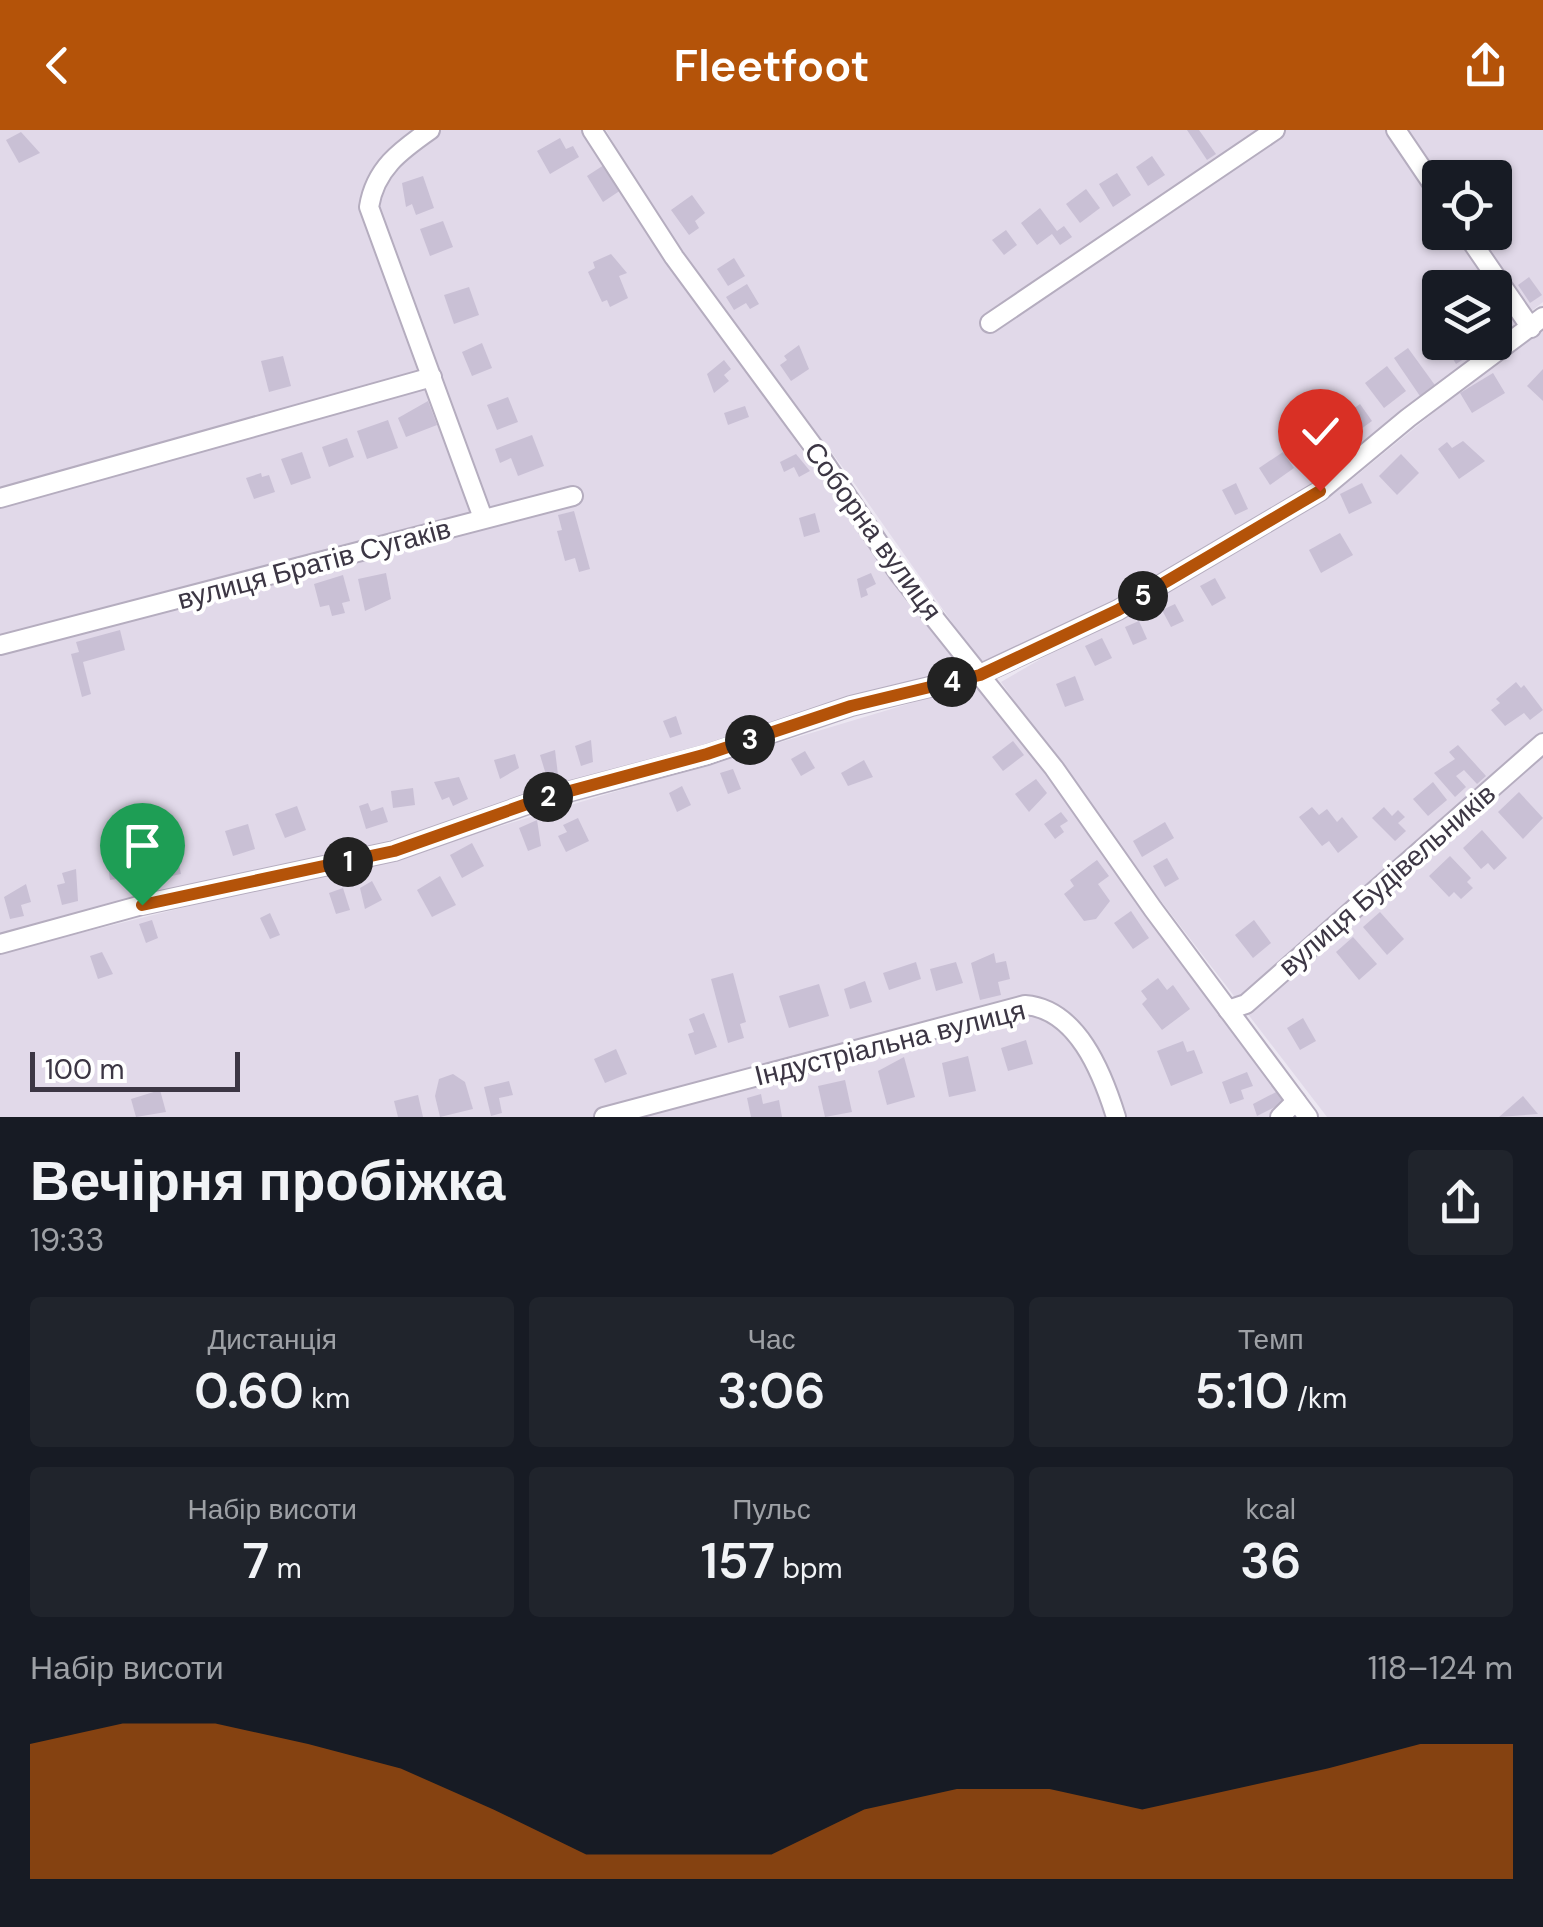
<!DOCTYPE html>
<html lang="uk">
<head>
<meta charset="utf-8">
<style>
  body { margin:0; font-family:"DM Sans",sans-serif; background:#20242c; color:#f1f3f6; height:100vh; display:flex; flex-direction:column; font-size:38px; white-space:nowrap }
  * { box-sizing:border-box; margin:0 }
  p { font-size:32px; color:#9ea1a6 }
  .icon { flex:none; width:55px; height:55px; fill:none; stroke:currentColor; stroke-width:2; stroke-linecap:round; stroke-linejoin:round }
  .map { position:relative; height:987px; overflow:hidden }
  .side { display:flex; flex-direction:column; background:#171b24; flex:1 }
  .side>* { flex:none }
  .buttons { position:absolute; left:1422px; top:30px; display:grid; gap:20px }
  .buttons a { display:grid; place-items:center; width:90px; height:90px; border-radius:10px; background:#171b24; box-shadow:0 2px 8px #0004; font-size:50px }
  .scale { position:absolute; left:30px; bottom:25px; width:210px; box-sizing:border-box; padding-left:10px; border:5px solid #3c3644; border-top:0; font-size:28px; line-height:35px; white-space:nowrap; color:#3c3644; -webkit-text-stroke:8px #fff; paint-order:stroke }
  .pin { position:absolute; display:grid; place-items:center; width:85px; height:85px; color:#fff; margin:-102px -42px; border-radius:50% 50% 50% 0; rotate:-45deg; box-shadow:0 0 10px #0007 }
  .pin .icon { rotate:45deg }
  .km { position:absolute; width:50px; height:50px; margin:-25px; border-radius:50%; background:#222; color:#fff; font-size:28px; line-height:50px; text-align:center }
  .round { display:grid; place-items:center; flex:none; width:105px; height:105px; border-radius:10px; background:#20242c }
  .headline { display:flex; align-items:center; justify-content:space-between; height:170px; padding:0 30px }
  h1 { font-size:55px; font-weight:600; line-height:75px }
  .metrics { display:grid; grid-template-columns:repeat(3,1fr); gap:15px; height:170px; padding:10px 30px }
  .metrics div { display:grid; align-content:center; border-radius:10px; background:#20242c; text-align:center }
  .metrics b { font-size:50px; font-weight:600 }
  .metrics small { font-size:28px; font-weight:400 }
  .metrics p { font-size:28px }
  .chart { height:280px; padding:20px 30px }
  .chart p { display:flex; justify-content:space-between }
  .chart svg { width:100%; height:180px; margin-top:10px; fill:#b45309; opacity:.7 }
  header { display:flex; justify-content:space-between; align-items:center; height:130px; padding:0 30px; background:#b45309; color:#fff; font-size:45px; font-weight:600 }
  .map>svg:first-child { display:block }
  .residential { fill:#e1d9e9; fill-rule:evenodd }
  .building { fill:#c9c0d5 }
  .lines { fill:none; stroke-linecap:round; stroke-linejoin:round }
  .minor-casing { stroke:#b5adbf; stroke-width:22 }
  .minor { stroke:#fff; stroke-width:18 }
  .route-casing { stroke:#fff; stroke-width:20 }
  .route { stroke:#b45309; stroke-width:12 }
  .labels { text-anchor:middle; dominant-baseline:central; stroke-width:8; stroke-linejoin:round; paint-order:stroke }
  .street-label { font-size:28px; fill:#3c3644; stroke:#fff }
</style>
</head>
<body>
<header><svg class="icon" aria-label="back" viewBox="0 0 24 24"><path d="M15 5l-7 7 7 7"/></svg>Fleetfoot<svg class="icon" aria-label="share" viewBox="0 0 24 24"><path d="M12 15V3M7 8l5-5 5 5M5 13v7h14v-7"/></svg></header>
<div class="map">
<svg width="1543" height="987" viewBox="0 0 1543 987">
  <rect width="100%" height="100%" fill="#ece7f2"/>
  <g class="residential">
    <polygon points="0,0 587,0 805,325 964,540 407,706 0,805"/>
    <path d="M606,0H1543V172L1275,382L1100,481L982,535L847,343L651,80ZM1440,48H1495V102H1440ZM1440,158H1495V212H1440Z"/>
    <polygon points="1543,193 1543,987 1327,987 1088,676 1001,552 1351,350"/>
    <polygon points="978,553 1304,987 0,987 0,823 447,712"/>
  </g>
  <g class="building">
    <polygon points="1187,0 1199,0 1216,24 1207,30"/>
    <polygon points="21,2 40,23 19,33 6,10"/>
    <polygon points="560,8 566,19 573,16 579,27 550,44 537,21"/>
    <polygon points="1152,26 1165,45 1148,56 1136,37"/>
    <polygon points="604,35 621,60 603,72 587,46"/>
    <polygon points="1117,43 1131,65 1113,77 1099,54"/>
    <polygon points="423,46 434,78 416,85 412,74 406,77 402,53"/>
    <polygon points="1086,59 1100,78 1080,93 1066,74"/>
    <polygon points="692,65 705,83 695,91 699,98 689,105 671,80"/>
    <polygon points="1040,78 1057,101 1064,96 1072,107 1060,115 1052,104 1037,115 1021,93"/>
    <polygon points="443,91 453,117 430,126 420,99"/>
    <polygon points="1006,100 1017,115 1004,125 992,110"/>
    <polygon points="611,124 627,143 619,146 628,168 610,177 607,170 602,172 588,142 595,138 593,132"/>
    <polygon points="734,128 745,146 728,156 717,139"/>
    <polygon points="1529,147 1542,165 1530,173 1518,155"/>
    <polygon points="747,154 759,174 750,179 746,173 734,180 726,167"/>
    <polygon points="469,157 479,185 454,194 444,165"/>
    <polygon points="1443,212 1458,212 1467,227 1456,234"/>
    <polygon points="482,213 492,238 472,246 462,222"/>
    <polygon points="799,215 809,239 791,251 780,235 787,230 784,226"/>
    <polygon points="1408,218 1437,258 1422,269 1394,228"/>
    <polygon points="283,226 291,256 269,262 261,231"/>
    <polygon points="724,230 731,239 724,245 729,251 714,263 707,244"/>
    <polygon points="1387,236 1406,261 1384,278 1365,253"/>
    <polygon points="1543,239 1543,271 1527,256"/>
    <polygon points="1493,243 1505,263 1472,283 1460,263"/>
    <polygon points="508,267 518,292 497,300 487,275"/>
    <polygon points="428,271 437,295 406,307 398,288"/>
    <polygon points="1360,274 1372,291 1361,299 1349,282"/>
    <polygon points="745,276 749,287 728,295 724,283"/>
    <polygon points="388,290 398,318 367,329 357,301"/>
    <polygon points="532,305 544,336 518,346 511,328 500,333 495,319"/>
    <polygon points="347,308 354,327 329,337 322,317"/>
    <polygon points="1463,311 1485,331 1459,349 1438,319 1447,312 1452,318"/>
    <polygon points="302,322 311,348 291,355 281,329"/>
    <polygon points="1283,322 1294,338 1270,355 1259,338"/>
    <polygon points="796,324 810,341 799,347 794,337 784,342 780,332"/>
    <polygon points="1401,324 1419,343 1397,365 1379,346"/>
    <polygon points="261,343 262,347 269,345 275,362 254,369 246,348"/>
    <polygon points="1236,353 1248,379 1235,385 1222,360"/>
    <polygon points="1362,353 1372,373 1349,384 1340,364"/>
    <polygon points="574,381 590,439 579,442 575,428 565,431 557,401 562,400 558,385"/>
    <polygon points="815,383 820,402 804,407 799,388"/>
    <polygon points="1340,403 1353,425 1321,443 1309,420"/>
    <polygon points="386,443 391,469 365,481 358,449"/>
    <polygon points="871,443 876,454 866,459 868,465 861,468 857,449"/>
    <polygon points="343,445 350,471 342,473 345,483 332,486 329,475 320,477 314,454"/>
    <polygon points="1215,448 1226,468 1212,476 1200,456"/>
    <polygon points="1175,474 1184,491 1171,497 1162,480"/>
    <polygon points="1139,491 1147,509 1133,515 1125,497"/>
    <polygon points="120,500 125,520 83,532 91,564 82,567 71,524 79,522 76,512"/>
    <polygon points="1102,508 1112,528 1095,536 1085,516"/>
    <polygon points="1075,546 1084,570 1065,577 1056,554"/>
    <polygon points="1516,552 1521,558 1524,555 1543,580 1530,590 1524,583 1505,596 1491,580 1500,573 1496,569"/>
    <polygon points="676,586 682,604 670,608 663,591"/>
    <polygon points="591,610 593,632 581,636 575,616"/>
    <polygon points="1013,611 1024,625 1003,641 992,627"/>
    <polygon points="1458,615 1486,646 1477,654 1464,640 1456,646 1466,657 1455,667 1434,643 1455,629 1449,622"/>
    <polygon points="555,620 558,645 547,648 540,625"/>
    <polygon points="805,621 815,638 801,646 791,629"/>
    <polygon points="515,624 519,638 500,649 494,630"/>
    <polygon points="864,630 873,647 848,656 841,643"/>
    <polygon points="733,639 741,659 728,664 720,643"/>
    <polygon points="459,647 468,669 453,676 449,667 442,670 434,652"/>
    <polygon points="1036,649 1047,663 1029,682 1015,664"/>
    <polygon points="1433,652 1447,670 1428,686 1413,669"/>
    <polygon points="682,656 691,675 677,682 669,663"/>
    <polygon points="413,658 415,675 393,678 391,661"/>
    <polygon points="1519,662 1543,688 1523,709 1498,682"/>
    <polygon points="368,673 371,681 383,677 388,692 366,699 359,676"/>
    <polygon points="297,676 306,700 285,708 275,684"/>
    <polygon points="1312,677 1319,685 1327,679 1337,692 1342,687 1358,707 1338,723 1329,711 1322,716 1299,687"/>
    <polygon points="1384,677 1392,686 1398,680 1405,687 1398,693 1406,701 1395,711 1372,688"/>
    <polygon points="1061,682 1068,691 1060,696 1064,702 1055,709 1044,694"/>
    <polygon points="578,688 589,711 566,722 558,706 567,702 563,695"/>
    <polygon points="537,690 541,716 528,721 519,698"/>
    <polygon points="1165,692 1174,708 1142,727 1133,711"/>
    <polygon points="248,694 255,719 233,726 225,701"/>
    <polygon points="1482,700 1507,728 1494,740 1488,733 1481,739 1463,718"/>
    <polygon points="472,713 484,736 462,748 450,725"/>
    <polygon points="164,720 165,726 177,724 181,744 167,747 165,737 156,739 153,722"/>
    <polygon points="130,726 132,747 110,750 107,729"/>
    <polygon points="1450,726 1471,748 1467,752 1473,758 1461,769 1454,762 1449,767 1429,746"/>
    <polygon points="1167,728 1179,749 1165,757 1153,736"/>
    <polygon points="1097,730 1109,746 1098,754 1110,771 1096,789 1084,791 1064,764 1074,756 1070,750"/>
    <polygon points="76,739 78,771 62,775 57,755 65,753 62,743"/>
    <polygon points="440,746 456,775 432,787 417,760"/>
    <polygon points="372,751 382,770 365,779 360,758"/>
    <polygon points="26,754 31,772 21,775 24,786 10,789 4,767"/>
    <polygon points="343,758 350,780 336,784 329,763"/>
    <polygon points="1131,781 1149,808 1133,819 1114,793"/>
    <polygon points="1380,782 1404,809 1387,825 1363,797"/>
    <polygon points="270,783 280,805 270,809 260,788"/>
    <polygon points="152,790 158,808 146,813 139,794"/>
    <polygon points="1254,790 1271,813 1253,828 1235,805"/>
    <polygon points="1353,807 1377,834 1359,850 1336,822"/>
    <polygon points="102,822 113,844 98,849 90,826"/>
    <polygon points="994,823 996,833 1006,831 1010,849 998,852 1001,865 980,870 971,833"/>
    <polygon points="916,832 921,849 889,860 883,843"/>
    <polygon points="956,832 963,853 936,861 930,839"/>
    <polygon points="733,843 746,892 740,894 744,908 728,913 711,849"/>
    <polygon points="1158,848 1167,860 1173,855 1190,879 1162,900 1142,874 1147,869 1141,861"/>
    <polygon points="865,851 872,872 850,879 844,859"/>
    <polygon points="819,854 829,886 789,898 779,866"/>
    <polygon points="704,883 717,917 695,925 688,904 694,902 689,889"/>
    <polygon points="1303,888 1316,911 1300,920 1287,898"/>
    <polygon points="1026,910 1033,934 1008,941 1001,918"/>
    <polygon points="1183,911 1187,922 1194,920 1203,943 1171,956 1157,921"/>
    <polygon points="616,919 627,944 605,953 594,929"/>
    <polygon points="968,926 976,961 949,967 942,933"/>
    <polygon points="904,927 915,967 887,975 878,941"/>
    <polygon points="1247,942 1253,956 1241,960 1244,969 1230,974 1222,952"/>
    <polygon points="453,944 465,952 473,979 440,987 435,966 439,949"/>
    <polygon points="845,950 852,982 825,987 818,956"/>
    <polygon points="509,951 513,965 499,968 502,983 491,986 484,957"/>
    <polygon points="160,960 166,982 136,987 131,969"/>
    <polygon points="1278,961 1285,972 1257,986 1253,974"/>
    <polygon points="761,964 763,974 779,970 782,987 751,987 747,968"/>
    <polygon points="418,965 423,987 398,987 394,971"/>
    <polygon points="1523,966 1538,984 1499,987"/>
  </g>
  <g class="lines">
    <g class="minor-casing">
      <g id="minor">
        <path d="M430,0C400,21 375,39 369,77L483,388"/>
        <polyline points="592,0 674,127 816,320 900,445 1054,638 1153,779 1308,987"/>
        <polyline points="1396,0 1440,65"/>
        <polyline points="1465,102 1531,198"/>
        <polyline points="990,193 1275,0"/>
        <polyline points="0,368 432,247"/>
        <polyline points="0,515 573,366"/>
        <polyline points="0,814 142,775 394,721 545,668 707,625 851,576 979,545 1118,480 1320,361 1408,288 1543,187"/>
        <polyline points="1228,880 1246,874 1543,613"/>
        <path d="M604,987L1025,875C1077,879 1102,942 1116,987"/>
        <polyline points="1280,987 1296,971"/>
      </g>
    </g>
    <use href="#minor" class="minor"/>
  </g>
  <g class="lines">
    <g class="route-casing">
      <polyline id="route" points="142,775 394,721 544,668 707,624 851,576 980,545 1118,480 1320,361"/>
    </g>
    <use href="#route" class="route"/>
  </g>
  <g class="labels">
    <g class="street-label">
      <text transform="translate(873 401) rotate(54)">Соборна вулиця</text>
      <text transform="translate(314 434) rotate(-15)">вулиця Братів Сугаків</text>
      <text transform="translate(1387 750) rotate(-41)">вулиця Будівельників</text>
      <text transform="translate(890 913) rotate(-14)">Індустріальна вулиця</text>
    </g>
  </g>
</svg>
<div class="buttons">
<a><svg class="icon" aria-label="locate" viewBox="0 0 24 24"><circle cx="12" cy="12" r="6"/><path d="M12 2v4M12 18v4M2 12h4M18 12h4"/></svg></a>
<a><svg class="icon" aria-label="layers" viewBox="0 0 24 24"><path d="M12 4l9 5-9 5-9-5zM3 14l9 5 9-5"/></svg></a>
</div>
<div class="scale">100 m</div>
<div class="pin" style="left:142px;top:775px;background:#1e9e55"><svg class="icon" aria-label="arrive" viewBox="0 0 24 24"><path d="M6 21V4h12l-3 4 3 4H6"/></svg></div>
<div class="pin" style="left:1320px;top:361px;background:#d93025"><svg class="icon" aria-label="check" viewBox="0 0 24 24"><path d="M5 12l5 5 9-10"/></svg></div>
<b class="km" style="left:348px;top:732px">1</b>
<b class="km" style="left:548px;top:667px">2</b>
<b class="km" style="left:750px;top:610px">3</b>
<b class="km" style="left:952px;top:552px">4</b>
<b class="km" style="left:1143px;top:466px">5</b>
</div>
<section class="side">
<div class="headline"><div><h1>Вечірня пробіжка</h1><p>19:33</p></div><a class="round"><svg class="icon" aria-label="share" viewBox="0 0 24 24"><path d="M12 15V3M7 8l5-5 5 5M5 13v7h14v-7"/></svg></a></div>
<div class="metrics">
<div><p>Дистанція</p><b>0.60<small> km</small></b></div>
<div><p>Час</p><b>3:06</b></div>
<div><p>Темп</p><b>5:10<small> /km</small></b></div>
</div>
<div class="metrics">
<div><p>Набір висоти</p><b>7<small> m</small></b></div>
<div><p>Пульс</p><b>157<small> bpm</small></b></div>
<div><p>kcal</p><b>36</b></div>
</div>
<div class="chart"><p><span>Набір висоти</span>118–124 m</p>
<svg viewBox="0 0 160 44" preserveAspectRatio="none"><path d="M0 44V11L10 6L20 6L30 11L40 17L50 27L60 38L70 38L80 38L90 27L100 22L110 22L120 27L130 22L140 17L150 11L160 11V44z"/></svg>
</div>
</section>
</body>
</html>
